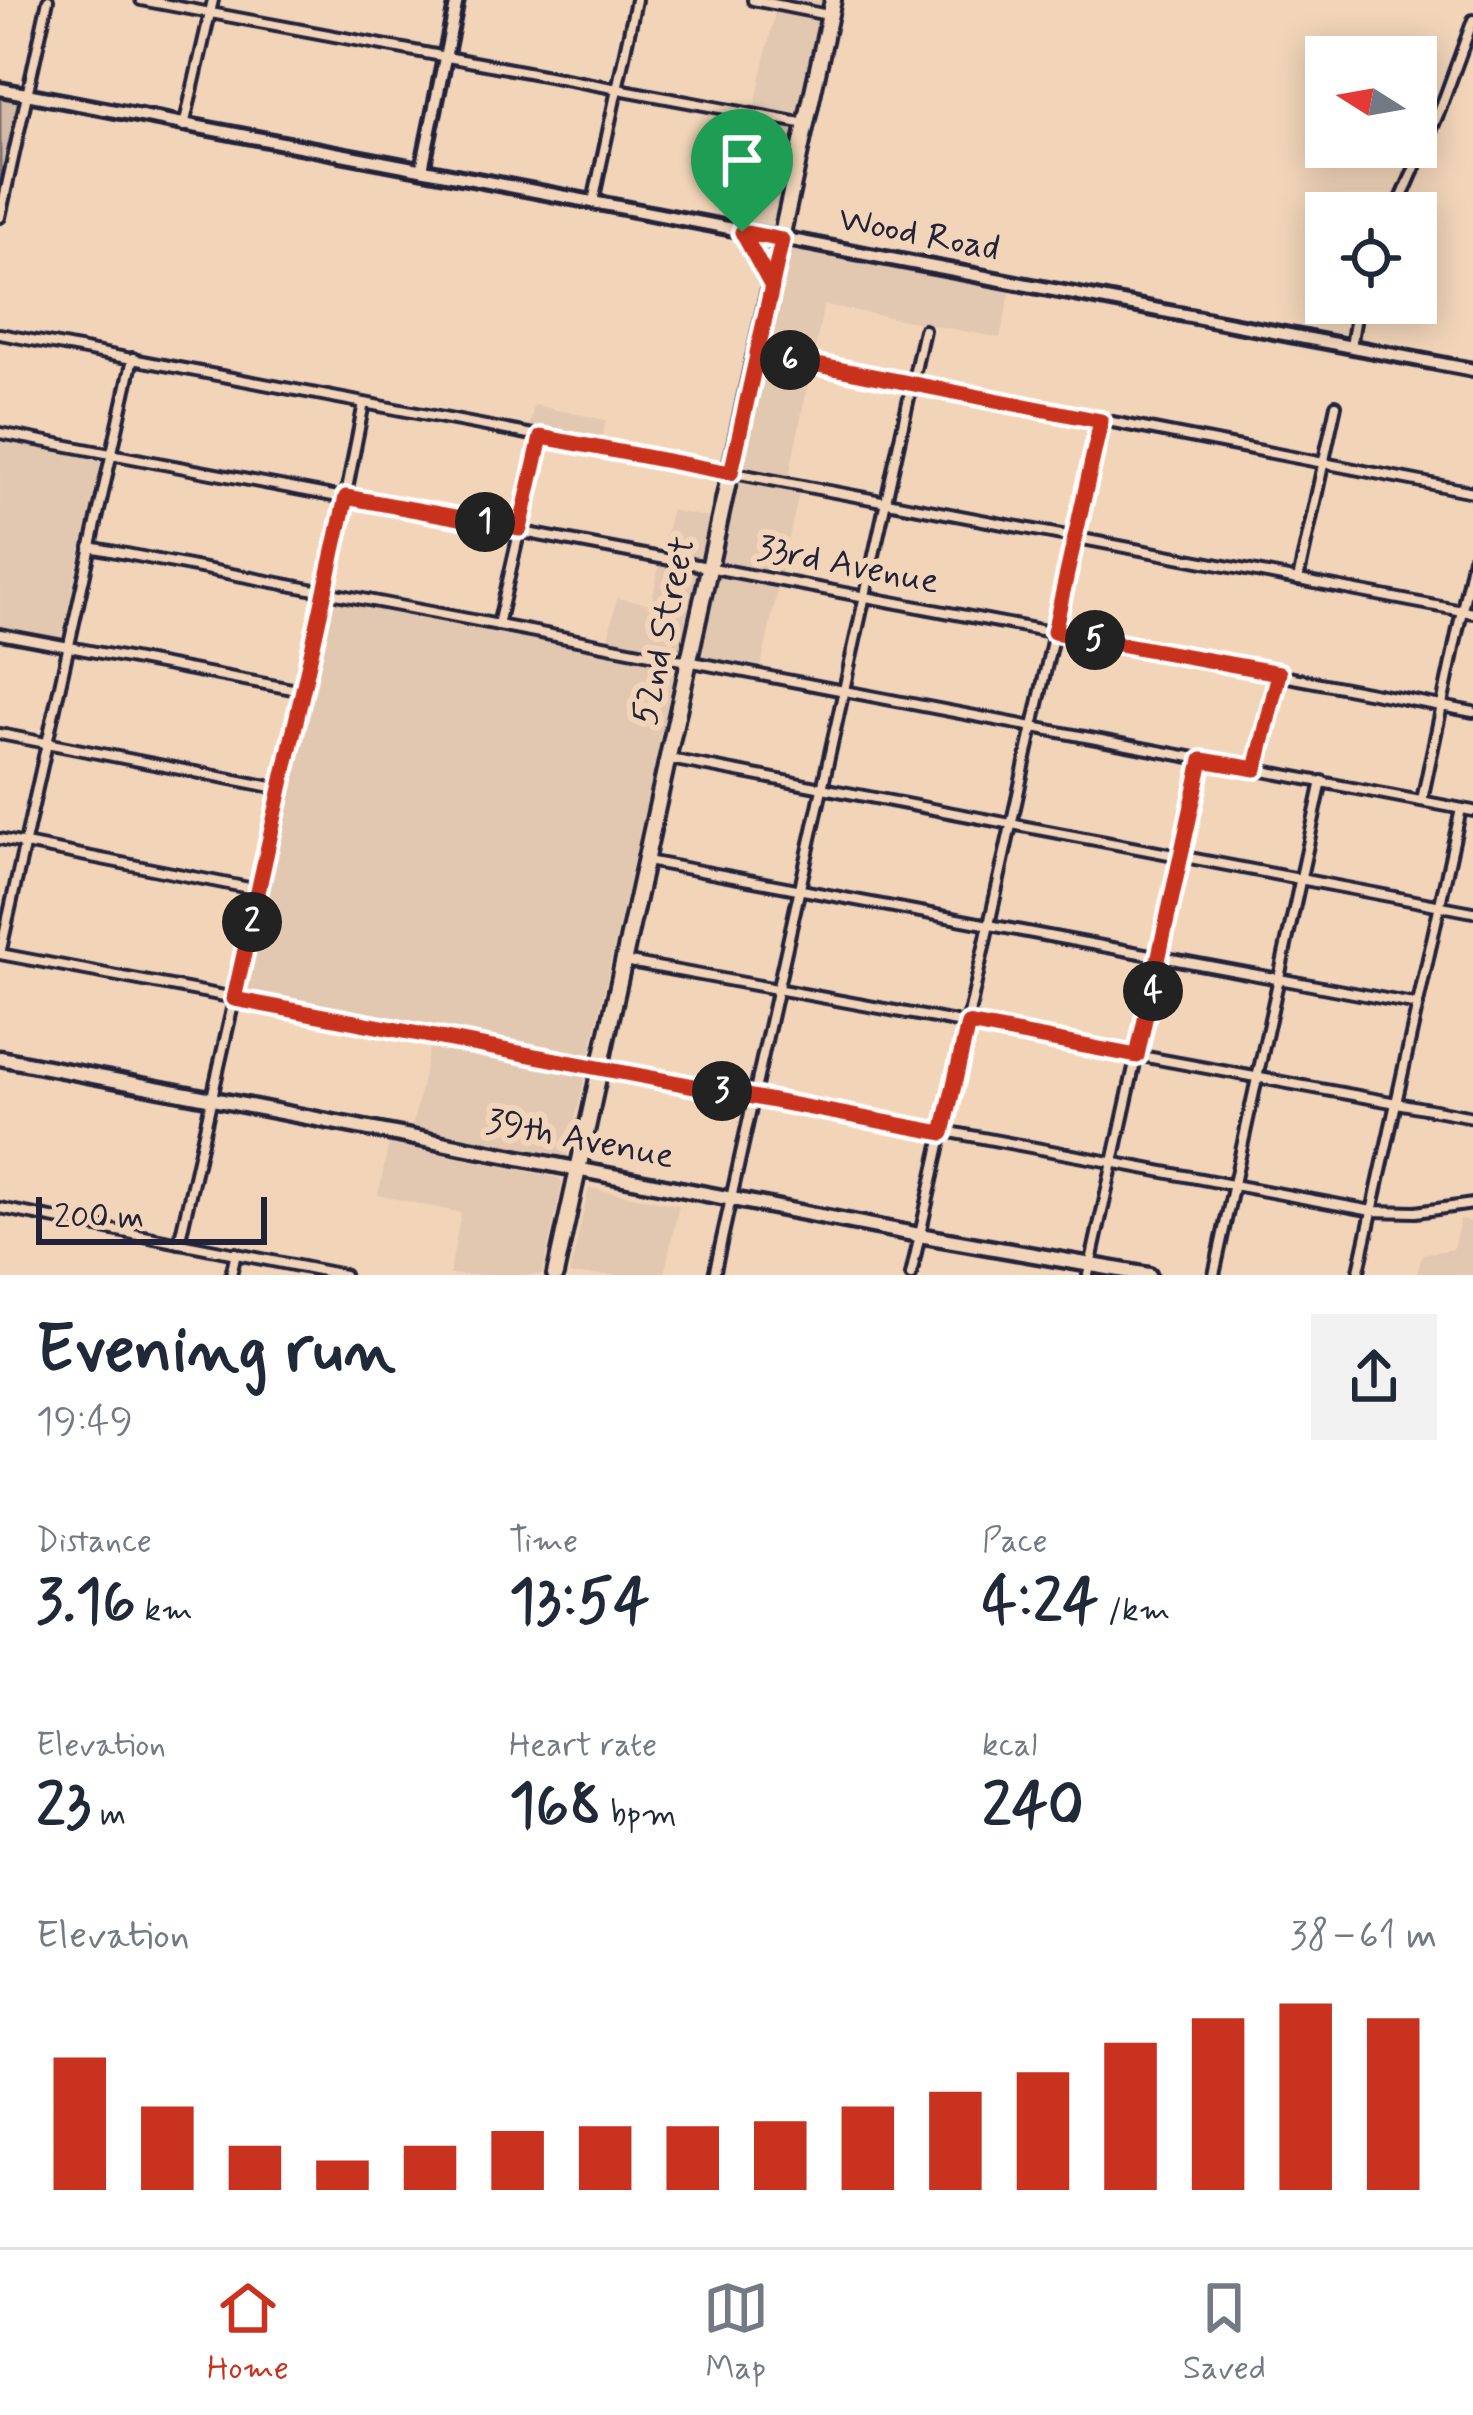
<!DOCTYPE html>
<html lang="en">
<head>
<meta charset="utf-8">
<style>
  body { margin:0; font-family:Mynerve,sans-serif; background:#f2f2f3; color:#1f2937; height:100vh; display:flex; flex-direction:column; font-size:45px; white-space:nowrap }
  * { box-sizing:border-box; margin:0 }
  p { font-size:39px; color:#747a83 }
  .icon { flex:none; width:66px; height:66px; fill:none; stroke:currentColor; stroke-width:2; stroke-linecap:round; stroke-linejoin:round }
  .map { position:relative; height:1275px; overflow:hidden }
  .sheet { display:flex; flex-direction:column; background:#fff; flex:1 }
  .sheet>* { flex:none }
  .needle { width:78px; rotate:281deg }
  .controls { position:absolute; left:1305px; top:36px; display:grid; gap:24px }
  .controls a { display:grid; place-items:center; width:132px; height:132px; border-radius:0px; background:#fff; box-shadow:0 6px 30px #0003; font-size:60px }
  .scale { position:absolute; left:36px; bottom:30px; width:231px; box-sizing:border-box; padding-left:12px; border:6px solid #22223b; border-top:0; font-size:33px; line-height:42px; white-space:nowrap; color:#22223b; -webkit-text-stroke:9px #f2d5b9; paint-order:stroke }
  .pin { position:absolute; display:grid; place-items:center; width:102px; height:102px; color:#fff; margin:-123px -51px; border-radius:50% 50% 50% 0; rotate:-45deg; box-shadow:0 0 12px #0007 }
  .pin .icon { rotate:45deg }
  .km { position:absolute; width:60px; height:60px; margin:-30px; border-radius:50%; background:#222; color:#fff; font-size:33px; line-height:60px; text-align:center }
  .round { display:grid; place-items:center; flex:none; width:126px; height:126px; border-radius:0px; background:#f2f2f3 }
  .summary { display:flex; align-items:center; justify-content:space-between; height:204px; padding:0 36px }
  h1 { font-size:66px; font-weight:800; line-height:90px }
  .metrics { display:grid; grid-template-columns:repeat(3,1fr); gap:18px; height:204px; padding:12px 36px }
  .metrics div { display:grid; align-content:center }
  .metrics b { font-size:60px; font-weight:800 }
  .metrics small { font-size:33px; font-weight:400 }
  .metrics p { font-size:33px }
  .chart { height:336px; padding:24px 36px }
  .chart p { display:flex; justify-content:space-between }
  .chart svg { width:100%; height:216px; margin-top:12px; stroke:#c8321e; stroke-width:6 }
  .dock { display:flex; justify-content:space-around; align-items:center; height:168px; border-top:3px solid #e0e1e3; background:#fff; font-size:33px; color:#747a83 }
  .dock a { display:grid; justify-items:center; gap:6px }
  .dock .on { color:#c8321e }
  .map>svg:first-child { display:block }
  .built { fill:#e2c8b0 }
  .green { fill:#d4bba7; stroke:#7b6e71; stroke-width:3 }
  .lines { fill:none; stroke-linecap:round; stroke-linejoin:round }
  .minor-casing { stroke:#22223b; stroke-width:16 }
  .tertiary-casing { stroke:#22223b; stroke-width:20 }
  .secondary-casing { stroke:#22223b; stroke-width:21 }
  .primary-casing { stroke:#22223b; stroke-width:22 }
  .minor { stroke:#f2d5b9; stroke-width:8 }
  .tertiary { stroke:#f2d5b9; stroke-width:10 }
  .secondary { stroke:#f2d5b9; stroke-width:12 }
  .primary { stroke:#f2d5b9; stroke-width:14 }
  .route-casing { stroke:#fff; stroke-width:24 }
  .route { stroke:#c8321e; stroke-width:15 }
  .labels { text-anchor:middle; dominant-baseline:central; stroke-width:12; stroke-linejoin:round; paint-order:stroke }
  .street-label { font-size:36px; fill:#22223b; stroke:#f2d5b9 }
</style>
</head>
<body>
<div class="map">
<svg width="1473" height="1275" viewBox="0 0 1473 1275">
  <rect width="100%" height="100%" fill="#f2d5b9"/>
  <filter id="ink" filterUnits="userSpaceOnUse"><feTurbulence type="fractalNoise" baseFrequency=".00833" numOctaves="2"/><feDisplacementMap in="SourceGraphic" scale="24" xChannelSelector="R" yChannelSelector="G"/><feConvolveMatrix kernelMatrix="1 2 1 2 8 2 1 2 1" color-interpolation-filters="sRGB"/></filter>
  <g filter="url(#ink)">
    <g class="built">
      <polygon points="796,0 825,0 792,148 748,139 775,11 792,14"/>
      <polygon points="744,156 788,165 776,220 770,227 730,219"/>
      <polygon points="787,250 1011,290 1000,338 824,305 788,481 801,484 761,667 698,656"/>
      <polygon points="534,405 606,420 601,443 529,429"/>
      <polygon points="0,436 97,454 102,459 61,638 0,626"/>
      <polygon points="671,510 710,518 567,1156 412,1128 433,1031 249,995 244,990 328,606 331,601 344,601 605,651 617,598 651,604"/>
      <polygon points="389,1144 560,1178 562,1184 542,1275 449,1275 461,1213 378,1195"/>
      <polygon points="589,1188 679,1205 664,1275 569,1275"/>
      <polygon points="1460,1219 1473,1222 1473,1275 1417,1275 1422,1254 1453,1249"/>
    </g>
    <polygon class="green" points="0,96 19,100 0,184"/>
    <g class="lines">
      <g class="minor-casing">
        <g id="minor">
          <polyline points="141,0 806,124"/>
          <polyline points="753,0 828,15"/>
          <polyline points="184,126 213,0"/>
          <polyline points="593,202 636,0"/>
          <polyline points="1395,213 1440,110 1473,20"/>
          <polyline points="0,217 48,0"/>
          <polyline points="0,334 1473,613"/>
          <polyline points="1351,347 1358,303"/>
          <polyline points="757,353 1473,492"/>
          <polyline points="0,433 1473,712"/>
          <polyline points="90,547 1473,811"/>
          <polyline points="1298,580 1336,405"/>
          <polyline points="498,625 541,437"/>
          <polyline points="0,634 303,691"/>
          <polyline points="0,734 282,789"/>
          <polyline points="670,759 1473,912"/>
          <polyline points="1256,769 1279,673"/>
          <polyline points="1422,800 1473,558"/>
          <polyline points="0,839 259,890"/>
          <polyline points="647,861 1418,1005"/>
          <polyline points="0,954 1372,1211 1416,1212 1473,1204"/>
          <polyline points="0,954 133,358"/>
          <polyline points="624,961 1473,1117"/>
          <polyline points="0,1208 344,1275"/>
          <polyline points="179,1243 327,590 364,403"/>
          <polyline points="231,1275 236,1253"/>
          <polyline points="714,1275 924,330"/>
          <polyline points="911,1275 1101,421"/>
          <polyline points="1088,1275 1202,760"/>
          <polyline points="1214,1275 1322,781"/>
          <polyline points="1358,1275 1461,809"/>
        </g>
      </g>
      <g class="tertiary-casing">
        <g id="tertiary">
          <polyline points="0,89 1473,370"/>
          <polyline points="422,169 457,0"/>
        </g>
      </g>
      <g class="secondary-casing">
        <polyline id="secondary" points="0,1058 919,1235 1149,1275"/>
      </g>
      <g class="primary-casing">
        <g id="primary">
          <polyline points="742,232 771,286"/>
          <polyline points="555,1275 833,0"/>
        </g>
      </g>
      <use href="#minor" class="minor"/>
      <use href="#tertiary" class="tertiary"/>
      <use href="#secondary" class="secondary"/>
      <use href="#primary" class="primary"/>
    </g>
  </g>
  <g class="lines" filter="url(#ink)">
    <g class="route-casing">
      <polyline id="route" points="742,232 772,287 731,473 541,437 520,529 346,497 234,999 943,1133 968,1024 1137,1056 1202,760 1256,769 1279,673 1054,632 1101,421 757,353 782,240 742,232"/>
    </g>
    <use href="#route" class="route"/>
  </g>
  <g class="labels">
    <g class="street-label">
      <text transform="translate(919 235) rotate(11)">Wood Road</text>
      <text transform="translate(848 566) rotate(11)">33rd Avenue</text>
      <text transform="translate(665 631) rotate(-78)">52nd Street</text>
      <text transform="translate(580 1140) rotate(11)">39th Avenue</text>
    </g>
  </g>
</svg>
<div class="controls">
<a><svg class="needle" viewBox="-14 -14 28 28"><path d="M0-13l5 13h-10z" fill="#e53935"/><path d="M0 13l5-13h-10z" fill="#747a83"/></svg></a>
<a><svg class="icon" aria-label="locate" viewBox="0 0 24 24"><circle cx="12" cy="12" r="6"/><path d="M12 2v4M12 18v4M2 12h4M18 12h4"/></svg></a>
</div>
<div class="scale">200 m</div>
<div class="pin" style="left:742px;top:232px;background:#1e9e55"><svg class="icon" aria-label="arrive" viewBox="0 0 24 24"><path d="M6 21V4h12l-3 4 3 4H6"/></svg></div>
<b class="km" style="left:485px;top:522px">1</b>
<b class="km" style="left:252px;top:922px">2</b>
<b class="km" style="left:722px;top:1091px">3</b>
<b class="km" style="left:1153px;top:991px">4</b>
<b class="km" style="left:1095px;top:640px">5</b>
<b class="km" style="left:790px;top:360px">6</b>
</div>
<section class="sheet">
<div class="summary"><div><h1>Evening run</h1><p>19:49</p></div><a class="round"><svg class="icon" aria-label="share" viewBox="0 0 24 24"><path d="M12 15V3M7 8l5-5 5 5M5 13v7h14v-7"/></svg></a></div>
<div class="metrics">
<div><p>Distance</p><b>3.16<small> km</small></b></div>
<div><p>Time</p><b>13:54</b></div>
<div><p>Pace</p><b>4:24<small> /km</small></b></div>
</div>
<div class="metrics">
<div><p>Elevation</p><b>23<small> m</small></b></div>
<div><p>Heart rate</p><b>168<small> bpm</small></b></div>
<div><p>kcal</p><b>240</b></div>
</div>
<div class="chart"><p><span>Elevation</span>38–61 m</p>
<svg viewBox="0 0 160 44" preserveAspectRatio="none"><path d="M5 44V17M15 44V27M25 44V35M35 44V38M45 44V35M55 44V32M65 44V31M75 44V31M85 44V30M95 44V27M105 44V24M115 44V20M125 44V14M135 44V9M145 44V6M155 44V9"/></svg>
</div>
</section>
<nav class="dock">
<a class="on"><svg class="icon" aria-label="home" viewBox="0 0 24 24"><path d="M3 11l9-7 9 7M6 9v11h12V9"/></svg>Home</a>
<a><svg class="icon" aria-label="map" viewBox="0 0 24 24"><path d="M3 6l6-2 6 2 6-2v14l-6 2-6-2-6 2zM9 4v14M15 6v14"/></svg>Map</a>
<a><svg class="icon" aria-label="saved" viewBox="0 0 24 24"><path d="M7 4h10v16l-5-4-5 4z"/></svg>Saved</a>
</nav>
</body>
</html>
